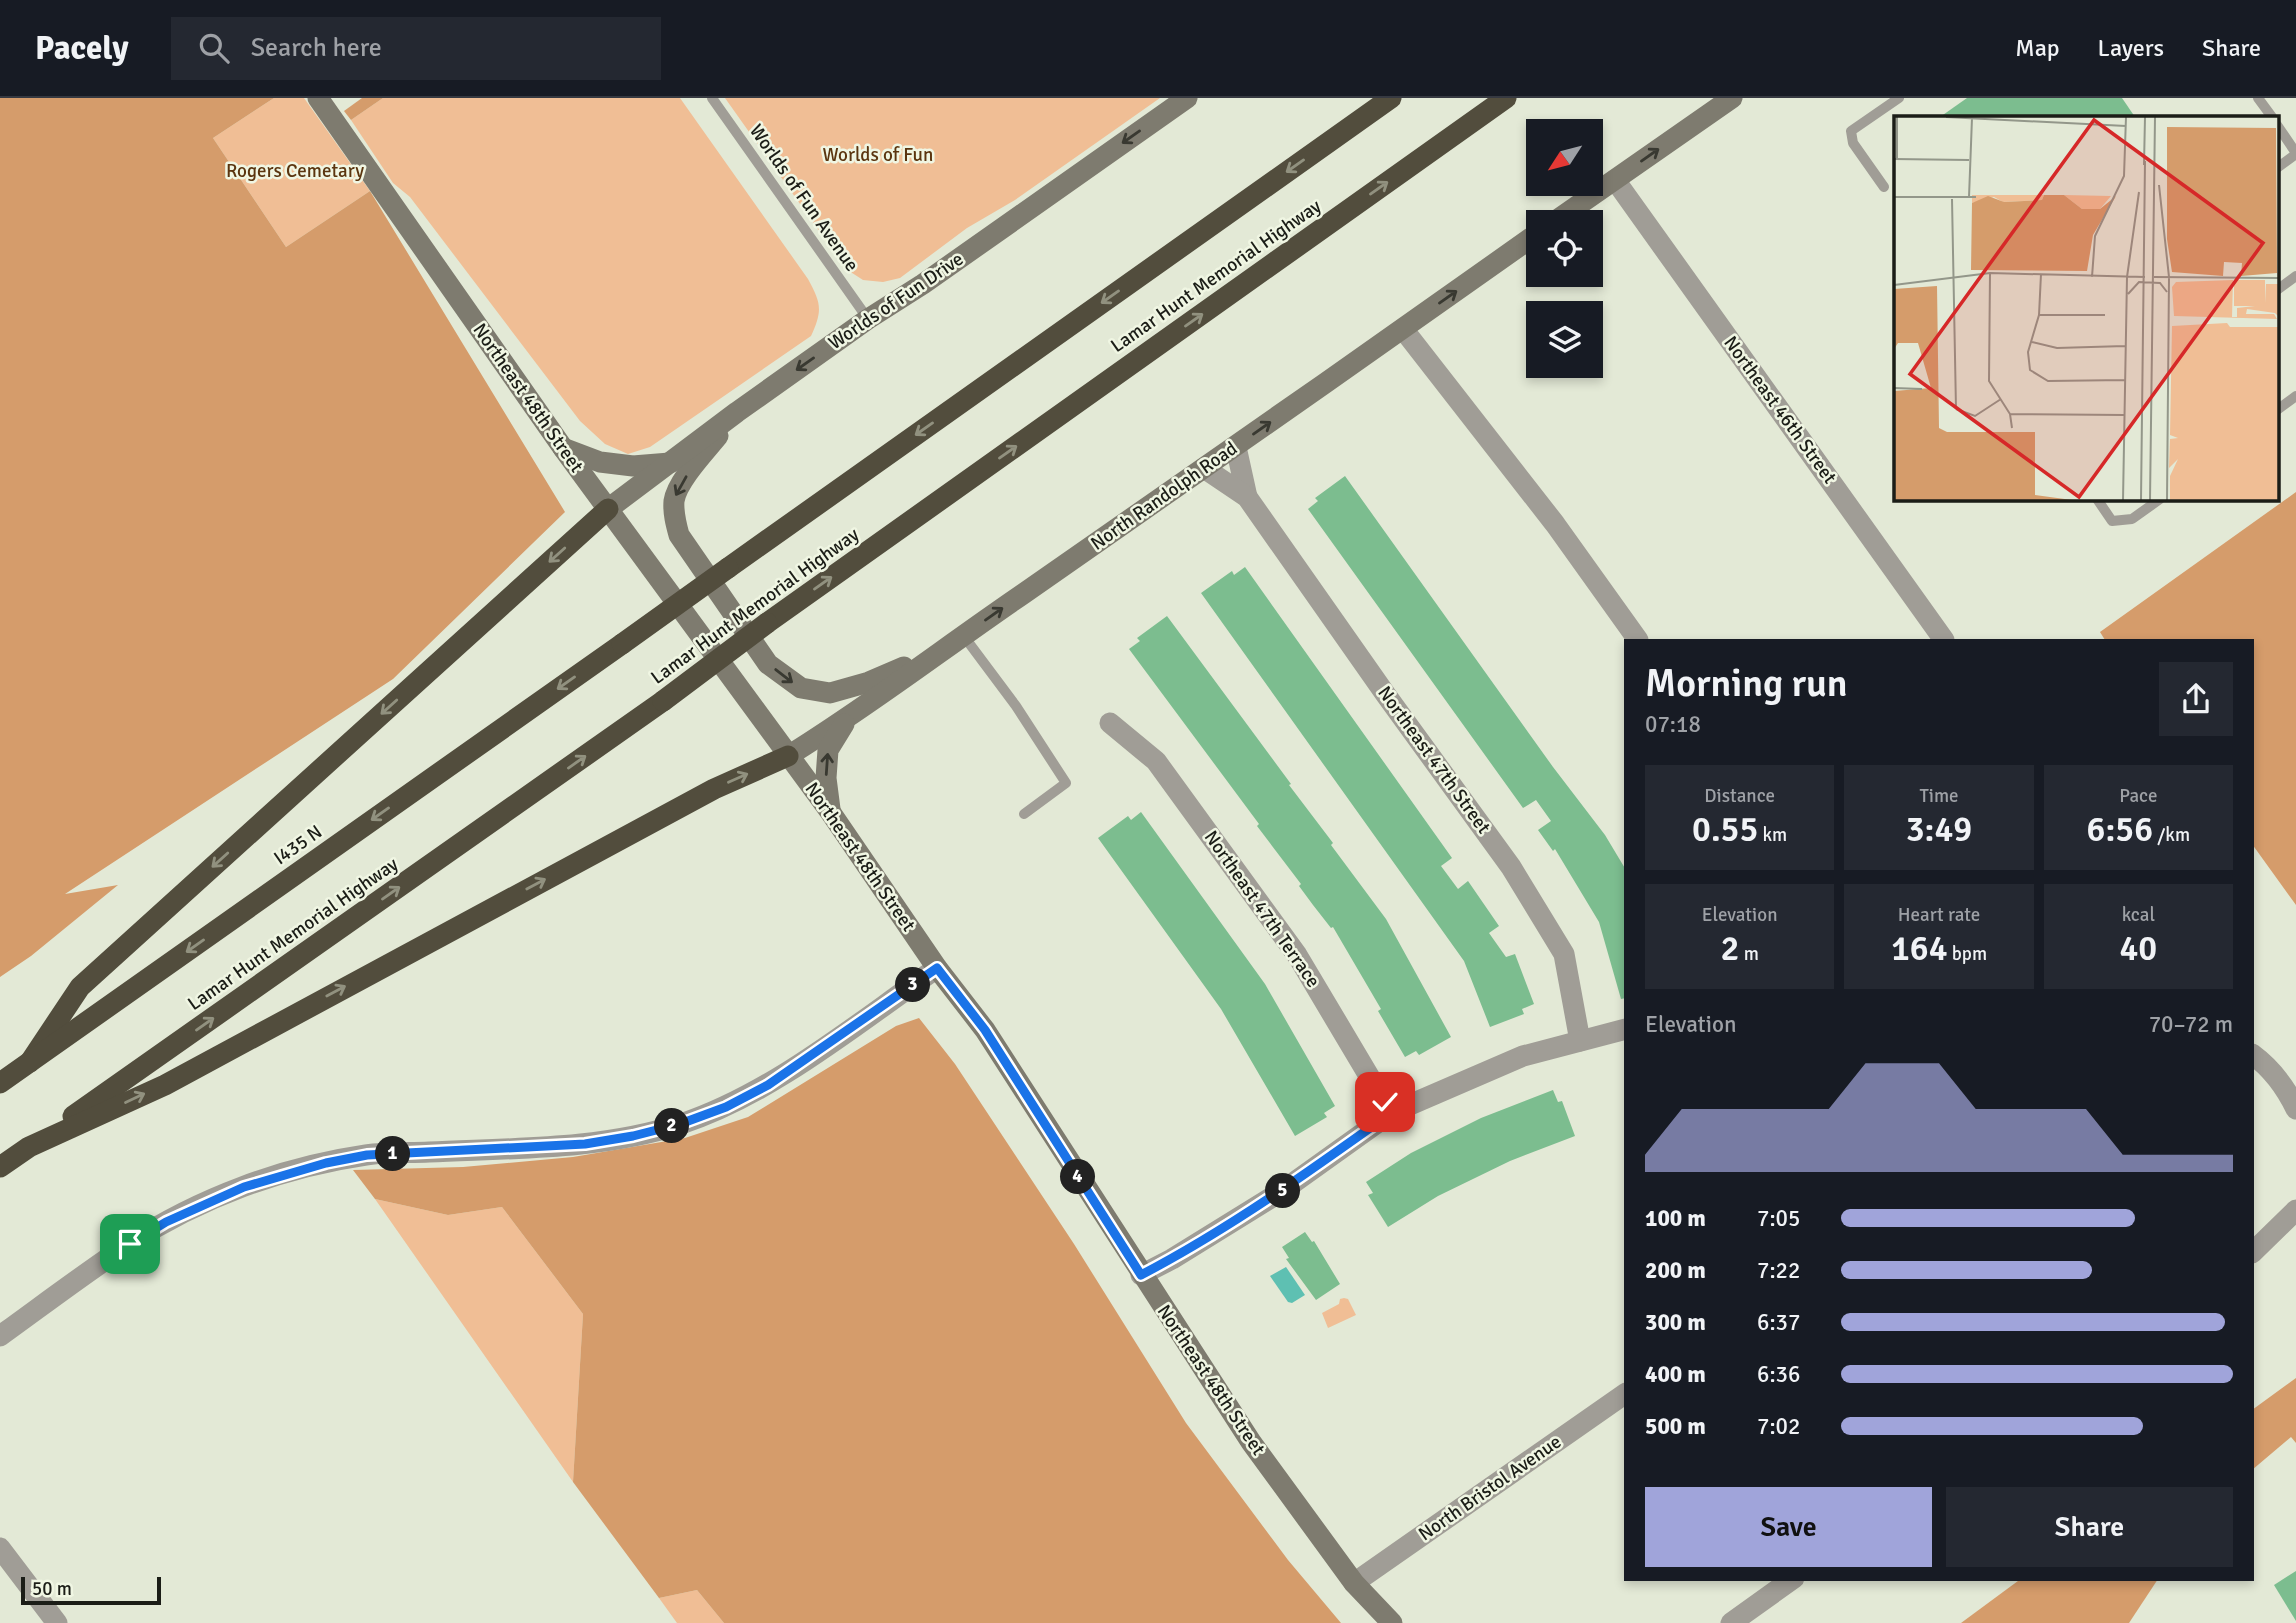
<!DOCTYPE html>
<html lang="en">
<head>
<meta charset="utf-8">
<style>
  body { margin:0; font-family:Signika,sans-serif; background:#242831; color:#f1f3f6; height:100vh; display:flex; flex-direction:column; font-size:26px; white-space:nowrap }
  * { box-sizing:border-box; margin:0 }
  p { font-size:23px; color:#9ea1a6 }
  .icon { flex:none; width:38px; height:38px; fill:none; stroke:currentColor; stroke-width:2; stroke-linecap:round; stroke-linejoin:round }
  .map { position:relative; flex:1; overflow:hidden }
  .drawer { position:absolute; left:1624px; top:541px; width:630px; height:942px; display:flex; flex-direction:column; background:#171b24; border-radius:0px; box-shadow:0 4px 10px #0003 }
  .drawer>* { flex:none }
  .needle { width:46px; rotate:234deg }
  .fabs { position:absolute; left:1526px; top:21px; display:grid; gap:14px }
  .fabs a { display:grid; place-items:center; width:77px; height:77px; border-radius:0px; background:#171b24; box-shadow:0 4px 10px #0003; font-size:35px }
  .scale { position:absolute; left:21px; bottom:18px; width:140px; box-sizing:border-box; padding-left:7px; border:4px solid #1b1d17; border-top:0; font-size:19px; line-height:24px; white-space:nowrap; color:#1b1d17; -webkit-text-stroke:5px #f0f6e3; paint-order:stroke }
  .pin { position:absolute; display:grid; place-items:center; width:60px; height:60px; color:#fff; margin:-30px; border-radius:14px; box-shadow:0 4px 10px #0006 }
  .km { position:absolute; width:35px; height:35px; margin:-18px; border-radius:50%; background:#222; color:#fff; font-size:19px; line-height:35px; text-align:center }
  .round { display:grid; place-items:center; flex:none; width:74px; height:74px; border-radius:0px; background:#242831 }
  .headline { display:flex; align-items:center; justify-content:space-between; height:119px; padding:0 21px }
  h1 { font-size:38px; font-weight:600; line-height:52px }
  .stats { display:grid; grid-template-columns:repeat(3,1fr); gap:10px; height:119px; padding:7px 21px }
  .stats div { display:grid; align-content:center; border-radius:0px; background:#242831; text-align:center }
  .stats b { font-size:35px; font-weight:600 }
  .stats small { font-size:19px; font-weight:400 }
  .stats p { font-size:19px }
  .chart { height:196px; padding:14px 21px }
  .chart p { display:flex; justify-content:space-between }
  .chart svg { width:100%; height:126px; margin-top:7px; fill:#a0a4da; opacity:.7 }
  .cta { display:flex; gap:14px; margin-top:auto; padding:14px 21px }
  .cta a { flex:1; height:80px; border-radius:0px; background:#a0a4da; color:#111; font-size:28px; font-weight:600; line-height:80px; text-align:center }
  .cta a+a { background:#242831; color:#f1f3f6 }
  ul { padding:0 21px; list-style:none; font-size:23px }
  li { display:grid; grid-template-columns:112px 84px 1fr; align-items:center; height:52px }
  li i { height:18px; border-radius:9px; background:#a0a4da }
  header { display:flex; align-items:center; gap:42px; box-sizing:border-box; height:98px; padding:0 35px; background:#171b24; border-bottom:2px solid #363941 }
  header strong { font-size:33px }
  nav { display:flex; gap:38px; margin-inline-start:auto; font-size:24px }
  .search { width:490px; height:63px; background:#242831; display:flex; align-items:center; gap:18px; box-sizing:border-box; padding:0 24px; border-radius:0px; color:#9ea1a6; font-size:26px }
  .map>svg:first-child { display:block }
  .green { fill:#f0be95 }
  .forest { fill:#d59c6b }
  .water { fill:#5ec0b2 }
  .building { fill:#7cbd8f }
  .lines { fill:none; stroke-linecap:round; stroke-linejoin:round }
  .lane { stroke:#a09d96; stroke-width:10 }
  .street { stroke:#a09d96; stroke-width:21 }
  .secondary { stroke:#7e7b6f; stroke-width:21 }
  .highway { stroke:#524d3d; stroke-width:21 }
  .highway-bridge { stroke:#524d3d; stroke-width:21 }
  .oneway { stroke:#393931 }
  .oneway2 { stroke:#91917f }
  .route-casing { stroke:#fff; stroke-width:14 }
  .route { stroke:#1a73e8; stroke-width:9 }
  .labels { text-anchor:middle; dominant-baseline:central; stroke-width:5; stroke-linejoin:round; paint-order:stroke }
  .park-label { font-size:19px; fill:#5b350f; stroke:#f0f6e3 }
  .street-label { font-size:19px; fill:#1b1d17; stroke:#f0f6e3 }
  .inset-road { fill:none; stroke:#93978a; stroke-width:2 }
  .view { fill:#d62828; fill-opacity:0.15; stroke:#d62828; stroke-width:3.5 }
  .inset-edge { fill:none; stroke:#1b1d17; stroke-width:3.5 }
</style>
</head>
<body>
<header>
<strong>Pacely</strong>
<div class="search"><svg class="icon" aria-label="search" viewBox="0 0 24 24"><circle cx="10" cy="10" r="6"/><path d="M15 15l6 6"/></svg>Search here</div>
<nav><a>Map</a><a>Layers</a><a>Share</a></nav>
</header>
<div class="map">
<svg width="2296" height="1525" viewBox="0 0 2296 1525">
  <rect width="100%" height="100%" fill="#e3e9d6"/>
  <g class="green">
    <polygon points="274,0 304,0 370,93 286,149 213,40"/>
    <path d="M383,0H680L808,181C821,205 823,212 811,238L650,349L628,356L605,346L580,323L410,99L393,85L351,22Z"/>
    <polygon points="725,0 1160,0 1015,102 967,130 900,180 883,184 863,182 846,171"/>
    <polygon points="375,1101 448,1117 502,1109 583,1216 573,1384"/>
    <polygon points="1344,1200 1348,1201 1356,1217 1328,1230 1322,1215 1339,1206 1340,1201"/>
    <polygon points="697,1492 724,1525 677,1525 659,1500"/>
  </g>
  <g class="forest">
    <polygon points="0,0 274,0 213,40 286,149 370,93 565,414 393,581 65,796 118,787 31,858 0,879"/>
    <polygon points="362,0 383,0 351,22 344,13"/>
    <polygon points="2296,394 2296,807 2252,746 2252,542 2105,542 2100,534"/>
    <polygon points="919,920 955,966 1074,1146 1186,1325 1288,1462 1341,1525 724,1525 697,1492 659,1500 573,1384 583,1216 502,1109 448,1117 375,1101 353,1072 463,1069 573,1059 685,1040 748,1019 896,928"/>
    <polygon points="2296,1280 2296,1345 2291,1339 2252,1372 2252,1312"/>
    <polygon points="2022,1480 2158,1480 2158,1481 2129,1525 1961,1525"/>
  </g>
  <polygon class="water" points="1286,1169 1305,1197 1292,1205 1288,1204 1270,1178"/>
  <g class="building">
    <polygon points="1967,0 2122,0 2135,19 1940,19"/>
    <polygon points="1345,378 1553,669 1605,737 1626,772 1626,900 1621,901 1599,824 1555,751 1553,753 1538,732 1551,723 1536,702 1523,710 1308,411 1318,403 1315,400"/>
    <polygon points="1245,469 1452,760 1441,768 1458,791 1468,783 1499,828 1489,835 1506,859 1515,856 1534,906 1522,911 1524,916 1490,929 1464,863 1201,495 1232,473 1234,477"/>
    <polygon points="1167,518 1291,686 1289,687 1333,745 1331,747 1386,821 1451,939 1419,957 1416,953 1405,959 1378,913 1381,911 1333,829 1331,830 1313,807 1299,788 1301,786 1257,728 1259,726 1129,551 1140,543 1137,540"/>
    <polygon points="1141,714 1265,886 1335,1008 1324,1015 1327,1019 1295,1038 1221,911 1098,740 1128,718 1131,722"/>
    <polygon points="1553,992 1558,1004 1562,1003 1575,1038 1510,1063 1438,1098 1388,1129 1368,1097 1373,1095 1366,1084 1411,1055 1481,1020"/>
    <polygon points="1305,1134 1312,1144 1314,1143 1340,1186 1316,1202 1286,1161 1289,1160 1282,1149"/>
    <polygon points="2296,1473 2296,1523 2274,1487"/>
  </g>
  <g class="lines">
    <g class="lane">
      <polyline points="712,0 868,221"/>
      <polyline points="2258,0 2272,19"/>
      <polyline points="2277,27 2296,55"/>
      <polyline points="2277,70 2296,56"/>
      <polyline points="1884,89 1853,45 1851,33 1899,0"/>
      <polyline points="2277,192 2296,178"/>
      <polyline points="2277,312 2296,298"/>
      <polyline points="2097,401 2112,423 2132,421 2160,401"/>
      <polyline points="963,537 1016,608 1066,685 1024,716"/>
    </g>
    <g class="street">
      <polyline points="1615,82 1944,542"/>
      <polyline points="1403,231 1555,426 1638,542"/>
      <polyline points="1236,349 1247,399"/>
      <polyline points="1204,370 1247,399 1386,597 1511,769 1564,856 1580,943"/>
      <polyline points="1110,625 1156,663 1297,857 1391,1015"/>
      <path d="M2252,956C2271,970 2286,990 2296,1011"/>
      <polyline points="2252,1155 2296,1112"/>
      <polyline points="1141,1177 1172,1161 1282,1093 1391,1015 1523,958 1626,931"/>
      <path d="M0,1238C43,1207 85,1175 129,1146C199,1100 283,1069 366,1057C386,1054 408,1055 429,1054C513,1050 600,1052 681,1026C774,995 857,925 937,870"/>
      <polyline points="0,1450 57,1525"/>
      <polyline points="1354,1485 1626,1295"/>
      <polyline points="1731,1525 1794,1480"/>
    </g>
    <g class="secondary">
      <polyline points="318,0 563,350 831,715 937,870 985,932 1251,1344 1354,1485 1392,1525"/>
      <polyline points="1554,124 1732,0"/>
      <path d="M718,338C705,354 677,383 674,403C673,415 676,426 679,437L768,566L801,590L830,595L869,584L904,569"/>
      <polyline points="563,350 600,364 633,368 670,365"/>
      <polyline points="608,411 737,314 868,221 923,186 1187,0"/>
      <path d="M788,658C869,608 944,550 1023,496C1195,377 1367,256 1538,135"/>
      <polyline points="830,711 826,680 828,652 844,626"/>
    </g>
    <g class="highway">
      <polyline points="728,470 1391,0"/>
      <polyline points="767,525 1506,0"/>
      <polyline points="30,964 80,889 608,411"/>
      <polyline points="0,985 622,546"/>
      <polyline points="73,1018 663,603"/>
      <polyline points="0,1069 29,1049 165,987 714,691 788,658"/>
    </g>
    <g class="highway-bridge">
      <polyline points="622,546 728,470"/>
      <polyline points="663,603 767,525"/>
    </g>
  </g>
  <defs><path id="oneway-shaft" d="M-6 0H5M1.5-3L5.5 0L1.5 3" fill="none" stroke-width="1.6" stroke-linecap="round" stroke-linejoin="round" transform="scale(1.75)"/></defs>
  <g class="oneway">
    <use href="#oneway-shaft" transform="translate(1131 39) rotate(145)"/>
    <use href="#oneway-shaft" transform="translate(1650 57) rotate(-35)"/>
    <use href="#oneway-shaft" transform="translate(1448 199) rotate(-35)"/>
    <use href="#oneway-shaft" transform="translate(805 266) rotate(145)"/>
    <use href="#oneway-shaft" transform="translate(1262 330) rotate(-35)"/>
    <use href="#oneway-shaft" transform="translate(681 388) rotate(119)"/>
    <use href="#oneway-shaft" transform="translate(994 516) rotate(-35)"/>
    <use href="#oneway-shaft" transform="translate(784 578) rotate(38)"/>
    <use href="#oneway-shaft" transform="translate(827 666) rotate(-86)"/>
  </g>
  <g class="oneway2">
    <use href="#oneway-shaft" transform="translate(1295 68) rotate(145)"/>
    <use href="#oneway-shaft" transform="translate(1379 90) rotate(-35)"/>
    <use href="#oneway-shaft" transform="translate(1110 199) rotate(145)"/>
    <use href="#oneway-shaft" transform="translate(1194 222) rotate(-35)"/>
    <use href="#oneway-shaft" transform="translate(924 331) rotate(145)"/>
    <use href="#oneway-shaft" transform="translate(1008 354) rotate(-35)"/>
    <use href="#oneway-shaft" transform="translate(557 457) rotate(138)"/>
    <use href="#oneway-shaft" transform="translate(823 485) rotate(-35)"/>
    <use href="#oneway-shaft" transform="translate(566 585) rotate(145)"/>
    <use href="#oneway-shaft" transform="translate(389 609) rotate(138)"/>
    <use href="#oneway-shaft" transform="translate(577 664) rotate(-35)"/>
    <use href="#oneway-shaft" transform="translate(738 680) rotate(-24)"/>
    <use href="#oneway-shaft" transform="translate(380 716) rotate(145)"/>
    <use href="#oneway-shaft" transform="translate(220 762) rotate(138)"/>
    <use href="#oneway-shaft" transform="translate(536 786) rotate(-28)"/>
    <use href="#oneway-shaft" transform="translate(391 795) rotate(-35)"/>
    <use href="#oneway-shaft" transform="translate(195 848) rotate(145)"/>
    <use href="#oneway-shaft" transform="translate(336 893) rotate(-28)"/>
    <use href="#oneway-shaft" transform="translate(205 926) rotate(-35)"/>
    <use href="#oneway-shaft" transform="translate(135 1000) rotate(-25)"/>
  </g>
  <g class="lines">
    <g class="route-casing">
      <path id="route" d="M130,1146L166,1124L244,1089L326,1065L367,1057L585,1046L633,1038L680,1026L726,1009L768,987L937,870L985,932L1141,1177C1229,1131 1310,1073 1391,1015L1385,1004"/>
    </g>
    <use href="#route" class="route"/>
  </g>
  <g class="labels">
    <g class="park-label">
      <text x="878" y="57">Worlds of Fun</text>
      <text x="295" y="73">Rogers Cemetary</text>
    </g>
    <g class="street-label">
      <text transform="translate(804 100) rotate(55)">Worlds of Fun Avenue</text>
      <text transform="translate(1216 178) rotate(-35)">Lamar Hunt Memorial Highway</text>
      <text transform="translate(896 203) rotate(-34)">Worlds of Fun Drive</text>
      <text transform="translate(528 300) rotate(55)">Northeast 48th Street</text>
      <text transform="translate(1780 312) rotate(54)">Northeast 46th Street</text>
      <text transform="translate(1164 398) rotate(-35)">North Randolph Road</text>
      <text transform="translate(755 508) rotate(-36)">Lamar Hunt Memorial Highway</text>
      <text transform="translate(1434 662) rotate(54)">Northeast 47th Street</text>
      <text transform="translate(298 747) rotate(-35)">I435 N</text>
      <text transform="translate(860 759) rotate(55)">Northeast 48th Street</text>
      <text transform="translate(1262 811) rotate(55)">Northeast 47th Terrace</text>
      <text transform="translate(293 836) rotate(-35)">Lamar Hunt Memorial Highway</text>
      <text transform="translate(1211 1282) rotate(56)">Northeast 48th Street</text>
      <text transform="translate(1490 1390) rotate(-35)">North Bristol Avenue</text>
    </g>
  </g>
  <g transform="translate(1894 18)">
    <rect width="385" height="385" fill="#e3e9d6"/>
    <path d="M78,79H150L148,84L109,86L100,81L78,87ZM170,79L217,80L206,93H188ZM339,164L338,201H343V192L361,190H340V164H371V187L372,168H385V201L381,197L353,193L352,198H380L383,203L280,200L278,171L282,166ZM333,207L336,211H385V384H276V360L284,343L275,352L276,323L284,322L276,319L278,210Z" fill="#f0be95"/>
    <path d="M273,11L382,12L383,157L347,160L348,147L330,146L329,160L278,156L273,123ZM150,79H170L188,93H206L222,80L199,119L193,155L77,154L78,87L94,80L110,86L148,84ZM43,170L45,312L53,316H141V379L178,384H0V275L37,272L24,227H4L0,233V173Z" fill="#d59c6b"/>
    <path class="inset-road" d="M3,1V43M52,1L232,10M0,43L75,44M250,49L251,1M265,69L275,161M0,81H82M75,81L78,2M58,83L62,293M96,157L95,265L116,298L118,312M147,158L145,199L134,236L136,254L154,265L231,264M198,161L201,120L230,60L232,1M233,161L245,76M260,161L385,162M0,169L96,157L251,161M234,178L245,166L266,167L273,176M145,199H211M138,226L163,232L231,230M0,272L28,273M62,293L81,300L107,283M116,298L230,299M229,384L233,161M247,384L251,45M256,384L261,1M273,384L275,161"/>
    <path class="view" d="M200,4L369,127L185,381L16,258Z"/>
    <rect width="385" height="385" class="inset-edge"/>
  </g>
</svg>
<div class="fabs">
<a><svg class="needle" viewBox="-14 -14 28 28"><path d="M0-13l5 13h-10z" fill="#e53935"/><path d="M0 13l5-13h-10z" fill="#9ea1a6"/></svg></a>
<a><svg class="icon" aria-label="locate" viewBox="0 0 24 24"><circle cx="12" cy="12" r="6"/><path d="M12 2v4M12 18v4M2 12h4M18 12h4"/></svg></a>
<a><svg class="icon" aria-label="layers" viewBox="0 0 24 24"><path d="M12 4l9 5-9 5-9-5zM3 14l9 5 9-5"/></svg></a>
</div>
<div class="scale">50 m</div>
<div class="pin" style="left:130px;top:1146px;background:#1e9e55"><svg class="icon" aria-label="arrive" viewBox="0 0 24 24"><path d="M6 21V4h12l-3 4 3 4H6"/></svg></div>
<div class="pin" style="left:1385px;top:1004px;background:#d93025"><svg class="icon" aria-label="check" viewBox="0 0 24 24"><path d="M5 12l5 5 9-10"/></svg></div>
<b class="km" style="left:393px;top:1056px">1</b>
<b class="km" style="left:672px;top:1028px">2</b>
<b class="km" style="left:913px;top:887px">3</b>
<b class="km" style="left:1078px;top:1079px">4</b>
<b class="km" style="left:1283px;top:1093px">5</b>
<section class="drawer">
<div class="headline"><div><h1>Morning run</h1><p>07:18</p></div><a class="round"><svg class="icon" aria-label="share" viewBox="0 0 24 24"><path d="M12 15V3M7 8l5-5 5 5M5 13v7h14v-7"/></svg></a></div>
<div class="stats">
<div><p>Distance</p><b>0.55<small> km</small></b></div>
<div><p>Time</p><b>3:49</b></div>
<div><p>Pace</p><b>6:56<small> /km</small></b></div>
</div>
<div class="stats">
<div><p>Elevation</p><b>2<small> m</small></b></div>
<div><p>Heart rate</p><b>164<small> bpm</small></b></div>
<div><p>kcal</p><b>40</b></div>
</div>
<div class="chart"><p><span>Elevation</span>70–72 m</p>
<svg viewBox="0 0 160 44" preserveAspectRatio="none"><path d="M0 44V38L10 22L20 22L30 22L40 22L50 22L60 6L70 6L80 6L90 22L100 22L110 22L120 22L130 38L140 38L150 38L160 38V44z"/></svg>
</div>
<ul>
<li><b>100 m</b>7:05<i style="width:75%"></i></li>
<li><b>200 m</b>7:22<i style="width:64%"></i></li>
<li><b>300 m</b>6:37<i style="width:98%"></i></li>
<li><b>400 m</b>6:36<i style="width:100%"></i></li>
<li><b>500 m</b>7:02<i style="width:77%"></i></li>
</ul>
<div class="cta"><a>Save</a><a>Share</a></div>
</section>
</div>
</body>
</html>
